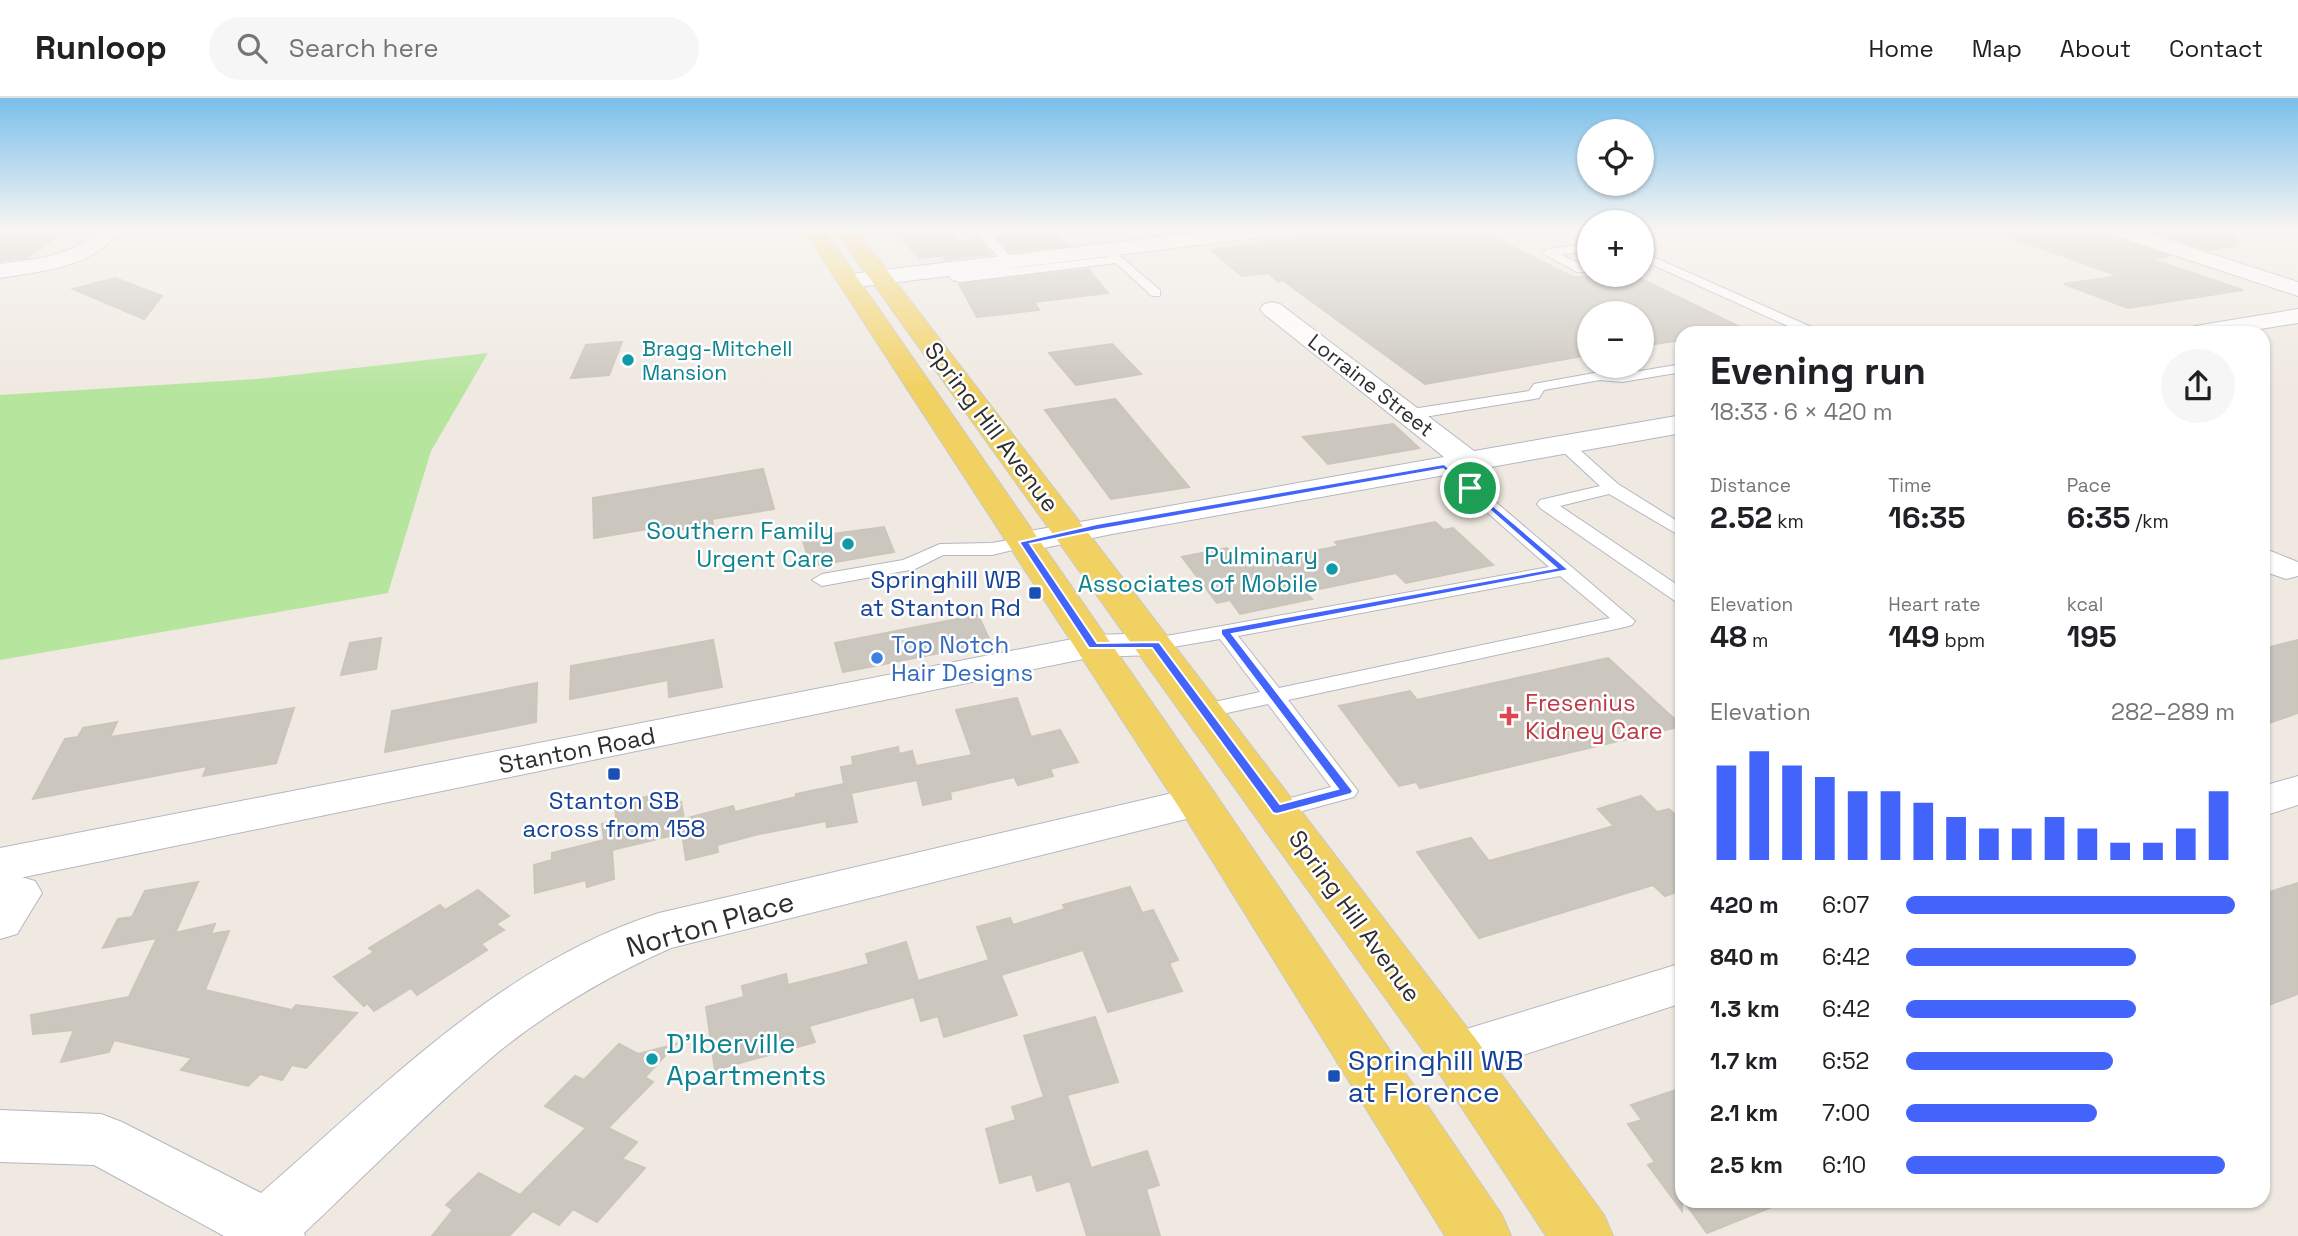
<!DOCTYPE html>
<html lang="en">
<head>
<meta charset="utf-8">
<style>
  body { margin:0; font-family:"Space Grotesk",sans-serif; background:#f6f6f6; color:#202124; height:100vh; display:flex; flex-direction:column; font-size:26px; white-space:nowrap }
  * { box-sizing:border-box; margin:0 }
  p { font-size:23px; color:#757577 }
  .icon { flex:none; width:38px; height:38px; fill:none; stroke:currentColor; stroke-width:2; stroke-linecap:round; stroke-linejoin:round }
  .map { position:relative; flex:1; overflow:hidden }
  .drawer { position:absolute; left:1675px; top:228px; width:595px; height:882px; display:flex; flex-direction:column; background:#fff; border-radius:21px; box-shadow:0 2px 5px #0004 }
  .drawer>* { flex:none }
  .controls { position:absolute; left:1577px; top:21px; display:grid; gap:14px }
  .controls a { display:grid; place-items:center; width:77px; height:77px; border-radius:50%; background:#fff; box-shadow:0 2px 5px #0004; font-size:35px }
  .pin { position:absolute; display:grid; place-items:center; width:60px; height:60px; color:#fff; margin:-30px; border:4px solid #fff; border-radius:50%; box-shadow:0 2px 7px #0007 }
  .round { display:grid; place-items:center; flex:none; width:74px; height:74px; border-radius:37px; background:#f6f6f6 }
  .head { display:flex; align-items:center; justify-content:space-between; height:119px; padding:0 35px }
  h1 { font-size:38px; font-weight:700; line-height:52px }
  .stats { display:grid; grid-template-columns:repeat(3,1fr); gap:10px; height:119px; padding:7px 35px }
  .stats div { display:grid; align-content:center }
  .stats b { font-size:30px; font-weight:700 }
  .stats small { font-size:19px; font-weight:400 }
  .stats p { font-size:19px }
  .chart { height:196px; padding:14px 35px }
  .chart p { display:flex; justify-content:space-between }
  .chart svg { width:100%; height:126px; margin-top:7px; stroke:#4264fb; stroke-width:6 }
  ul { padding:0 35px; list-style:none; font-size:23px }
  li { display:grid; grid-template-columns:112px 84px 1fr; align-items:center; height:52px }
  li i { height:18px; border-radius:9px; background:#4264fb }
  header { display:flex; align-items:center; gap:42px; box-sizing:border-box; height:98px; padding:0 35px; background:#fff; border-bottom:2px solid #e0e0e0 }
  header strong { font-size:33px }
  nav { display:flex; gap:38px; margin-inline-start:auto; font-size:24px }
  .search { width:490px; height:63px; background:#f6f6f6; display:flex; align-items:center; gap:18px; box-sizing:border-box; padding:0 24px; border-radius:38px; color:#757577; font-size:26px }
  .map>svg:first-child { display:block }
  .green { fill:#b6e59e }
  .building { fill:#cbc7bf; stroke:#cbc5ba; stroke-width:2 }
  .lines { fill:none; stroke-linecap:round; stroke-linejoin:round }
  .service-casing { stroke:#b4b7c1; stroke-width:2 }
  .minor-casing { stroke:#b4b7c1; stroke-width:2 }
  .tertiary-casing { stroke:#b4b7c1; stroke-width:2 }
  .primary-casing { stroke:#c9c9c9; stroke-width:2 }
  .service { fill:#fff; fill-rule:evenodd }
  .minor { fill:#fff; fill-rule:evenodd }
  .tertiary { fill:#fff; fill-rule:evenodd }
  .primary { fill:#f2d163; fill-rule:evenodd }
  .route { fill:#4264fb; stroke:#fff; stroke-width:2; fill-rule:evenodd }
  .culture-dot { fill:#0f9aa8; stroke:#fff; stroke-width:2.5 }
  .transit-dot { fill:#1a4fb4; stroke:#fff; stroke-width:2.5 }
  .shop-dot { fill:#3f7fe0; stroke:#fff; stroke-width:2.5 }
  .health-dot { fill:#e0444e; stroke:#fff; stroke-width:2.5 }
  .labels { text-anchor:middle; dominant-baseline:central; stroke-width:5; stroke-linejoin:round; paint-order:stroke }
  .far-culture-label { font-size:21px; fill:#0d838f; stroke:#fff; text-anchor:start }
  .far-street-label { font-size:21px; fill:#2e2e2e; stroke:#fff }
  .street-label { font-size:24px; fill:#2e2e2e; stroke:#fff }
  .culture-label { font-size:24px; fill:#0d838f; stroke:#fff; text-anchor:end }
  .transit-label { font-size:24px; fill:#164399; stroke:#fff; text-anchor:end }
  .shop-label { font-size:24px; fill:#366cbe; stroke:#fff; text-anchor:start }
  .health-label { font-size:24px; fill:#be3a42; stroke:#fff; text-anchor:start }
  .near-street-label { font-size:28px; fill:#2e2e2e; stroke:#fff }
  .near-culture-label { font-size:28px; fill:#0d838f; stroke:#fff; text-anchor:start }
  .near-transit-label { font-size:28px; fill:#164399; stroke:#fff; text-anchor:start }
</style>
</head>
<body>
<header>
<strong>Runloop</strong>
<div class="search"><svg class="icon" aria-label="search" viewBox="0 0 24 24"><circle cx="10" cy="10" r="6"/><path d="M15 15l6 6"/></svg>Search here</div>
<nav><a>Home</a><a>Map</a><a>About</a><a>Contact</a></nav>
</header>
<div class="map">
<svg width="2298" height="1138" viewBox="0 0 2298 1138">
  <rect width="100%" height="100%" fill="#efe9e1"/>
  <polygon class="green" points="488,255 431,353 388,495 0,562 0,297 258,281"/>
  <g class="building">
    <polygon points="0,132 66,132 27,160 0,163"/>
    <polygon points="892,132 947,132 958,144 979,141 992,156 945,162 943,158 920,160"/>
    <polygon points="1349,132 1479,132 1573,179 1633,177 1750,234 1682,234 1682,242 1642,248 1642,215 1589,215 1589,257 1425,286 1281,181 1279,184 1268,175 1242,178 1211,152"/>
    <polygon points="2001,132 2104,132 2109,138 2169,158 2151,161 2243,192 2128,210 2064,186 2119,178 2001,136"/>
    <polygon points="2147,132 2235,132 2236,148 2209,152"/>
    <polygon points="1053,133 1067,148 1010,154 997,139"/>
    <polygon points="1088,171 1108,195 1034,204 1039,212 977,219 959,186"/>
    <polygon points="115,180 162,198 144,221 73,191"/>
    <polygon points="622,244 609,277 571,280 586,247"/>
    <polygon points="1112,246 1141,276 1076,287 1049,255"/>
    <polygon points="1115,301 1189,389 1111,401 1045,312"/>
    <polygon points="1393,326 1419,350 1328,366 1303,339"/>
    <polygon points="763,371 774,411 712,421 713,426 672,433 671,427 594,440 593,400"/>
    <polygon points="1435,424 1444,432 1453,430 1493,467 1406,485 1396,475 1305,494 1312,501 1240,516 1230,502 1217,505 1182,459 1227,450 1235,459 1245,457 1252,466 1339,448 1335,444"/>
    <polygon points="884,429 894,454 811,468 802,440"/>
    <polygon points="978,517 991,545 843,574 835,545"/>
    <polygon points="381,540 376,571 341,577 350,545"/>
    <polygon points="713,542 722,589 669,599 668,582 570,601 571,568"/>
    <polygon points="2298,542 2298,615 2263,627 2263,551"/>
    <polygon points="1608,560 1682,628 1420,690 1416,684 1399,688 1339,608 1410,593 1417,602"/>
    <polygon points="537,585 536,624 385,654 392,613"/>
    <polygon points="1017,600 1031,639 1060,632 1078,664 1050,671 1053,678 1018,687 1014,679 950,694 951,701 923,707 917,682 851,695 857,724 827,729 826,723 759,736 717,747 718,754 686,762 682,735 612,752 614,781 587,789 586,782 535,795 534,767 552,762 552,755 604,742 602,726 616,722 615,706 663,695 665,708 681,704 684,721 733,708 735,714 796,699 796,696 844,686 841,669 853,667 852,659 898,649 899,656 912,653 916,668 972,657 956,612"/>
    <polygon points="294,610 276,665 203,678 207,668 33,701 65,641 78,639 83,630 117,624 110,639"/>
    <polygon points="1641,698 1657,714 1669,711 1682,723 1682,792 1665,798 1653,787 1479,840 1417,754 1471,740 1489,763 1614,728 1598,711"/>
    <polygon points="198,784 175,835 215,826 211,836 229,833 205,892 292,912 296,907 357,915 306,970 292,967 282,982 260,976 248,988 181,972 192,960 114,942 109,954 61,964 74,932 33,936 31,917 129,899 157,840 103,850 118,821 132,819 145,793"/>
    <polygon points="2298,785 2298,896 2263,909 2263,796"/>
    <polygon points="1130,789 1142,815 1153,812 1178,862 1169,865 1182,893 1108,914 1083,852 1001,877 1017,917 944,939 938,918 921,923 914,899 809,928 815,944 715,972 706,909 744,899 742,888 786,876 788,887 836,875 869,866 866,856 906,844 918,883 989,862 977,829 1010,820 1013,827 1065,811 1063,807"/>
    <polygon points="478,792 509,818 496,826 504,832 481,846 487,852 417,897 411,890 374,913 367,905 364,908 334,879 374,854 369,850 440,807 445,812"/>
    <polygon points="1095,919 1118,984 1067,997 1091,1070 1147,1053 1159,1087 1146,1091 1160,1138 1087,1138 1070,1083 1037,1093 1032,1076 1000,1085 986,1031 1016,1022 1012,1009 1044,999 1024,938"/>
    <polygon points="619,946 638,956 676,946 645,979 653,984 608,1030 637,1044 622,1061 645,1070 597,1124 573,1111 559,1127 533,1113 509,1138 432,1138 453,1112 446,1107 479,1075 520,1097 586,1030 545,1008 575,978 584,982"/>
    <polygon points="1682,990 1682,1113 1648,1067 1655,1064 1628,1026 1642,1022 1631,1007"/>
    <polygon points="1683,1102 1784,1102 1784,1104 1707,1135"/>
  </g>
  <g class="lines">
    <g class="service-casing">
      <g id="service">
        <polygon points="975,132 987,132 1012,160 1012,166 1004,166"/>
        <polygon points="1589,146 1589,152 1561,157 1583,167 1589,166 1589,174 1577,174 1542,155 1548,151"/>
        <polygon points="1109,149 1160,192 1160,198 1152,198 1116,165 961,184 952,182 943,170 953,167 961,176 1109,159 1103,152"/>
        <polygon points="1642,154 1816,231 1818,234 1801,234 1642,162"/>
        <polygon points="1682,266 1682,274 1622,284 1600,282 1544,292 1539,300 1534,301 1412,321 1404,316 1412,311 1529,293 1534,286 1539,285 1600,274 1622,276"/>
        <polygon points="1565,342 1571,344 1618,386 1682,426 1682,439 1609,396 1560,408 1682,490 1682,505 1675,503 1540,410 1537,406 1540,402 1600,388 1559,350 1557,347 1559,344"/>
        <path d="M1444,363L1450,365L1635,523L1632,527L1625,529L1288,602L1358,693L1354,699L1277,720L1268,718L1265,712L1268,706L1331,689L1268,606L1204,620L1196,618L1193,613L1196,608L1260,594L1220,541L1155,552L1148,550L1145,546L1148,542L1155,540L1549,469L1438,371L1436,368ZM1560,478L1610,520L1279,590L1238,538Z"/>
        <polygon points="1024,439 1033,444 1030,448 992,457 943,457 915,471 822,488 812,482 822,476 903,462 940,446 992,445"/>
      </g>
    </g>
    <g class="minor-casing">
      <g id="minor">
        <path d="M99,132H120C93,170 42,173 0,180V166C35,161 73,159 99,132Z"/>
        <polygon points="1220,132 1281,132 1278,136 1271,138 850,190 842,188 839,183 842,178 850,176"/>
        <polygon points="1272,204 1280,206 1474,353 1682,317 1682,335 1112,436 1024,454 1012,451 1007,444 1012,437 1024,434 1444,359 1264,216 1260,211 1264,206"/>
        <polygon points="2298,211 2298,225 2242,234 2189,234 2192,229 2201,227"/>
        <polygon points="2263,450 2298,464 2298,478 2286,481 2263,473"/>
        <polygon points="2298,678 2298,707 2263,718 2263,688"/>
        <path d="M1198,689L1214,694L1220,704L1214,714L671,850C609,877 542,917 490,961C425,1016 366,1077 304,1135L305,1138H224L94,1067L0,1064V1012L101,1016L122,1024L261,1095C382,990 503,864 659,815Z"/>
        <polygon points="18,778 35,783 42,795 17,836 0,841 0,784"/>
        <polygon points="1682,865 1682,905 1456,979 1437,972 1429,956 1437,940"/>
      </g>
    </g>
    <g class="tertiary-casing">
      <g id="tertiary">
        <polygon points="2107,132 2138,132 2298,184 2298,198 2110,136"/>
        <polygon points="1155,535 1168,538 1174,546 1168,554 1155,557 1093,559 0,784 0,750 1093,537"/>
      </g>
    </g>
    <g class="primary-casing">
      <g id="primary">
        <polygon points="804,132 824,132 1214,694 1502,1117 1511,1138 1445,1138 1182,714"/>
        <polygon points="835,132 856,132 1475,940 1604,1117 1613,1138 1546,1138 1437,972"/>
      </g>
    </g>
    <use href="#service" class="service"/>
    <use href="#minor" class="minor"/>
    <use href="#tertiary" class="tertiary"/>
    <use href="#primary" class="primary"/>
  </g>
  <linearGradient id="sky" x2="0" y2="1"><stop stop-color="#7abfeb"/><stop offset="0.45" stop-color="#f8f5f2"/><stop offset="1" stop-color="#f8f5f2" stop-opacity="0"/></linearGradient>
  <rect width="2298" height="291" fill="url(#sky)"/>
  <path class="route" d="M1444,366L1569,472L1232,536L1353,693L1351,696L1277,716L1273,715L1152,550H1089L1019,444L1097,426ZM1443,371L1556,470L1221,531V536L1338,691L1280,706L1159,544L1097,545L1030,446L1097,432Z"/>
  <g class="culture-dot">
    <circle cx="628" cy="262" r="7"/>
    <circle cx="848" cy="446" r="7"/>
    <circle cx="1332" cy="471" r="7"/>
    <circle cx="652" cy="961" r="7"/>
  </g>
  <g class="transit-dot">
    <rect x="1028" y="488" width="14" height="14" rx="3.5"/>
    <rect x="607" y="669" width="14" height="14" rx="3.5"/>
    <rect x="1327" y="971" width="14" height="14" rx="3.5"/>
  </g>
  <circle class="shop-dot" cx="877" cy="560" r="7"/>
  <path class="health-dot" d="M1505.5 607.5h7v7h7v7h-7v7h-7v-7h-7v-7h7z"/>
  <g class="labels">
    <g class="far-culture-label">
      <text x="642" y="250">Bragg-Mitchell<tspan x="642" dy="24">Mansion</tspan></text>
    </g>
    <g class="far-street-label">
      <text transform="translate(1371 287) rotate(38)">Lorraine Street</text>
    </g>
    <g class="street-label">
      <text transform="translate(992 329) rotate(53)">Spring Hill Avenue</text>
      <text transform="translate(577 652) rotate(-11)">Stanton Road</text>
      <text transform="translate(1355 818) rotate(54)">Spring Hill Avenue</text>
    </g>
    <g class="culture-label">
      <text x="834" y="432">Southern Family<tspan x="834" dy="28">Urgent Care</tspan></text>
      <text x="1318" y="457">Pulminary<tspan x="1318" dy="28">Associates of Mobile</tspan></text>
    </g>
    <g class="transit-label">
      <text x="1021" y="481">Springhill WB<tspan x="1021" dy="28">at Stanton Rd</tspan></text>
      <text x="614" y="702" text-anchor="middle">Stanton SB<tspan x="614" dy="28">across from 158</tspan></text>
    </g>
    <g class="shop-label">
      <text x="891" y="546">Top Notch<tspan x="891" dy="28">Hair Designs</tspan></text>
    </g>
    <g class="health-label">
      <text x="1525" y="604">Fresenius<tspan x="1525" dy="28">Kidney Care</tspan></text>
    </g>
    <g class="near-street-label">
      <text transform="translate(710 826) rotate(-16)">Norton Place</text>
    </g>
    <g class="near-culture-label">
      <text x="666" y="945">D'Iberville<tspan x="666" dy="32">Apartments</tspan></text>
    </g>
    <g class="near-transit-label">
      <text x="1348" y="962">Springhill WB<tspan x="1348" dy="32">at Florence</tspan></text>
    </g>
  </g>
</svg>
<div class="controls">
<a><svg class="icon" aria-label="locate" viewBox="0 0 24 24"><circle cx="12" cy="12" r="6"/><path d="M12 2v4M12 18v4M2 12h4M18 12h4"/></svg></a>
<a>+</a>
<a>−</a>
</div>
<div class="pin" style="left:1470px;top:390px;background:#1e9e55"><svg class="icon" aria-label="arrive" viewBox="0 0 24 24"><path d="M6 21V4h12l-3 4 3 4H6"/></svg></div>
<section class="drawer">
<div class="head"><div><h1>Evening run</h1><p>18:33 · 6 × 420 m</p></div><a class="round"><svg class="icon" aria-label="share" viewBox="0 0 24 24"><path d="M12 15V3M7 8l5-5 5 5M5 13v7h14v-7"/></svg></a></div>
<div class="stats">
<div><p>Distance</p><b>2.52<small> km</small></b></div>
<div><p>Time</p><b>16:35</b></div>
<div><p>Pace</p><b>6:35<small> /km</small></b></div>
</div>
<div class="stats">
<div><p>Elevation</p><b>48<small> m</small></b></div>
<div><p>Heart rate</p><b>149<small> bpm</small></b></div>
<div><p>kcal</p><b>195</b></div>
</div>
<div class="chart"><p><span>Elevation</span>282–289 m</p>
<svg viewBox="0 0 160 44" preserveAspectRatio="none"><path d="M5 44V11M15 44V6M25 44V11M35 44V15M45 44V20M55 44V20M65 44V24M75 44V29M85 44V33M95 44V33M105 44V29M115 44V33M125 44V38M135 44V38M145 44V33M155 44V20"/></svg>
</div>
<ul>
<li><b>420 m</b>6:07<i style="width:100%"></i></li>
<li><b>840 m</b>6:42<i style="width:70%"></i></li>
<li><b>1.3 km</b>6:42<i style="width:70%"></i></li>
<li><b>1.7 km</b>6:52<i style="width:63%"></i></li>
<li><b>2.1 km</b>7:00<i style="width:58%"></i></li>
<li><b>2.5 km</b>6:10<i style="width:97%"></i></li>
</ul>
</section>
</div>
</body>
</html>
